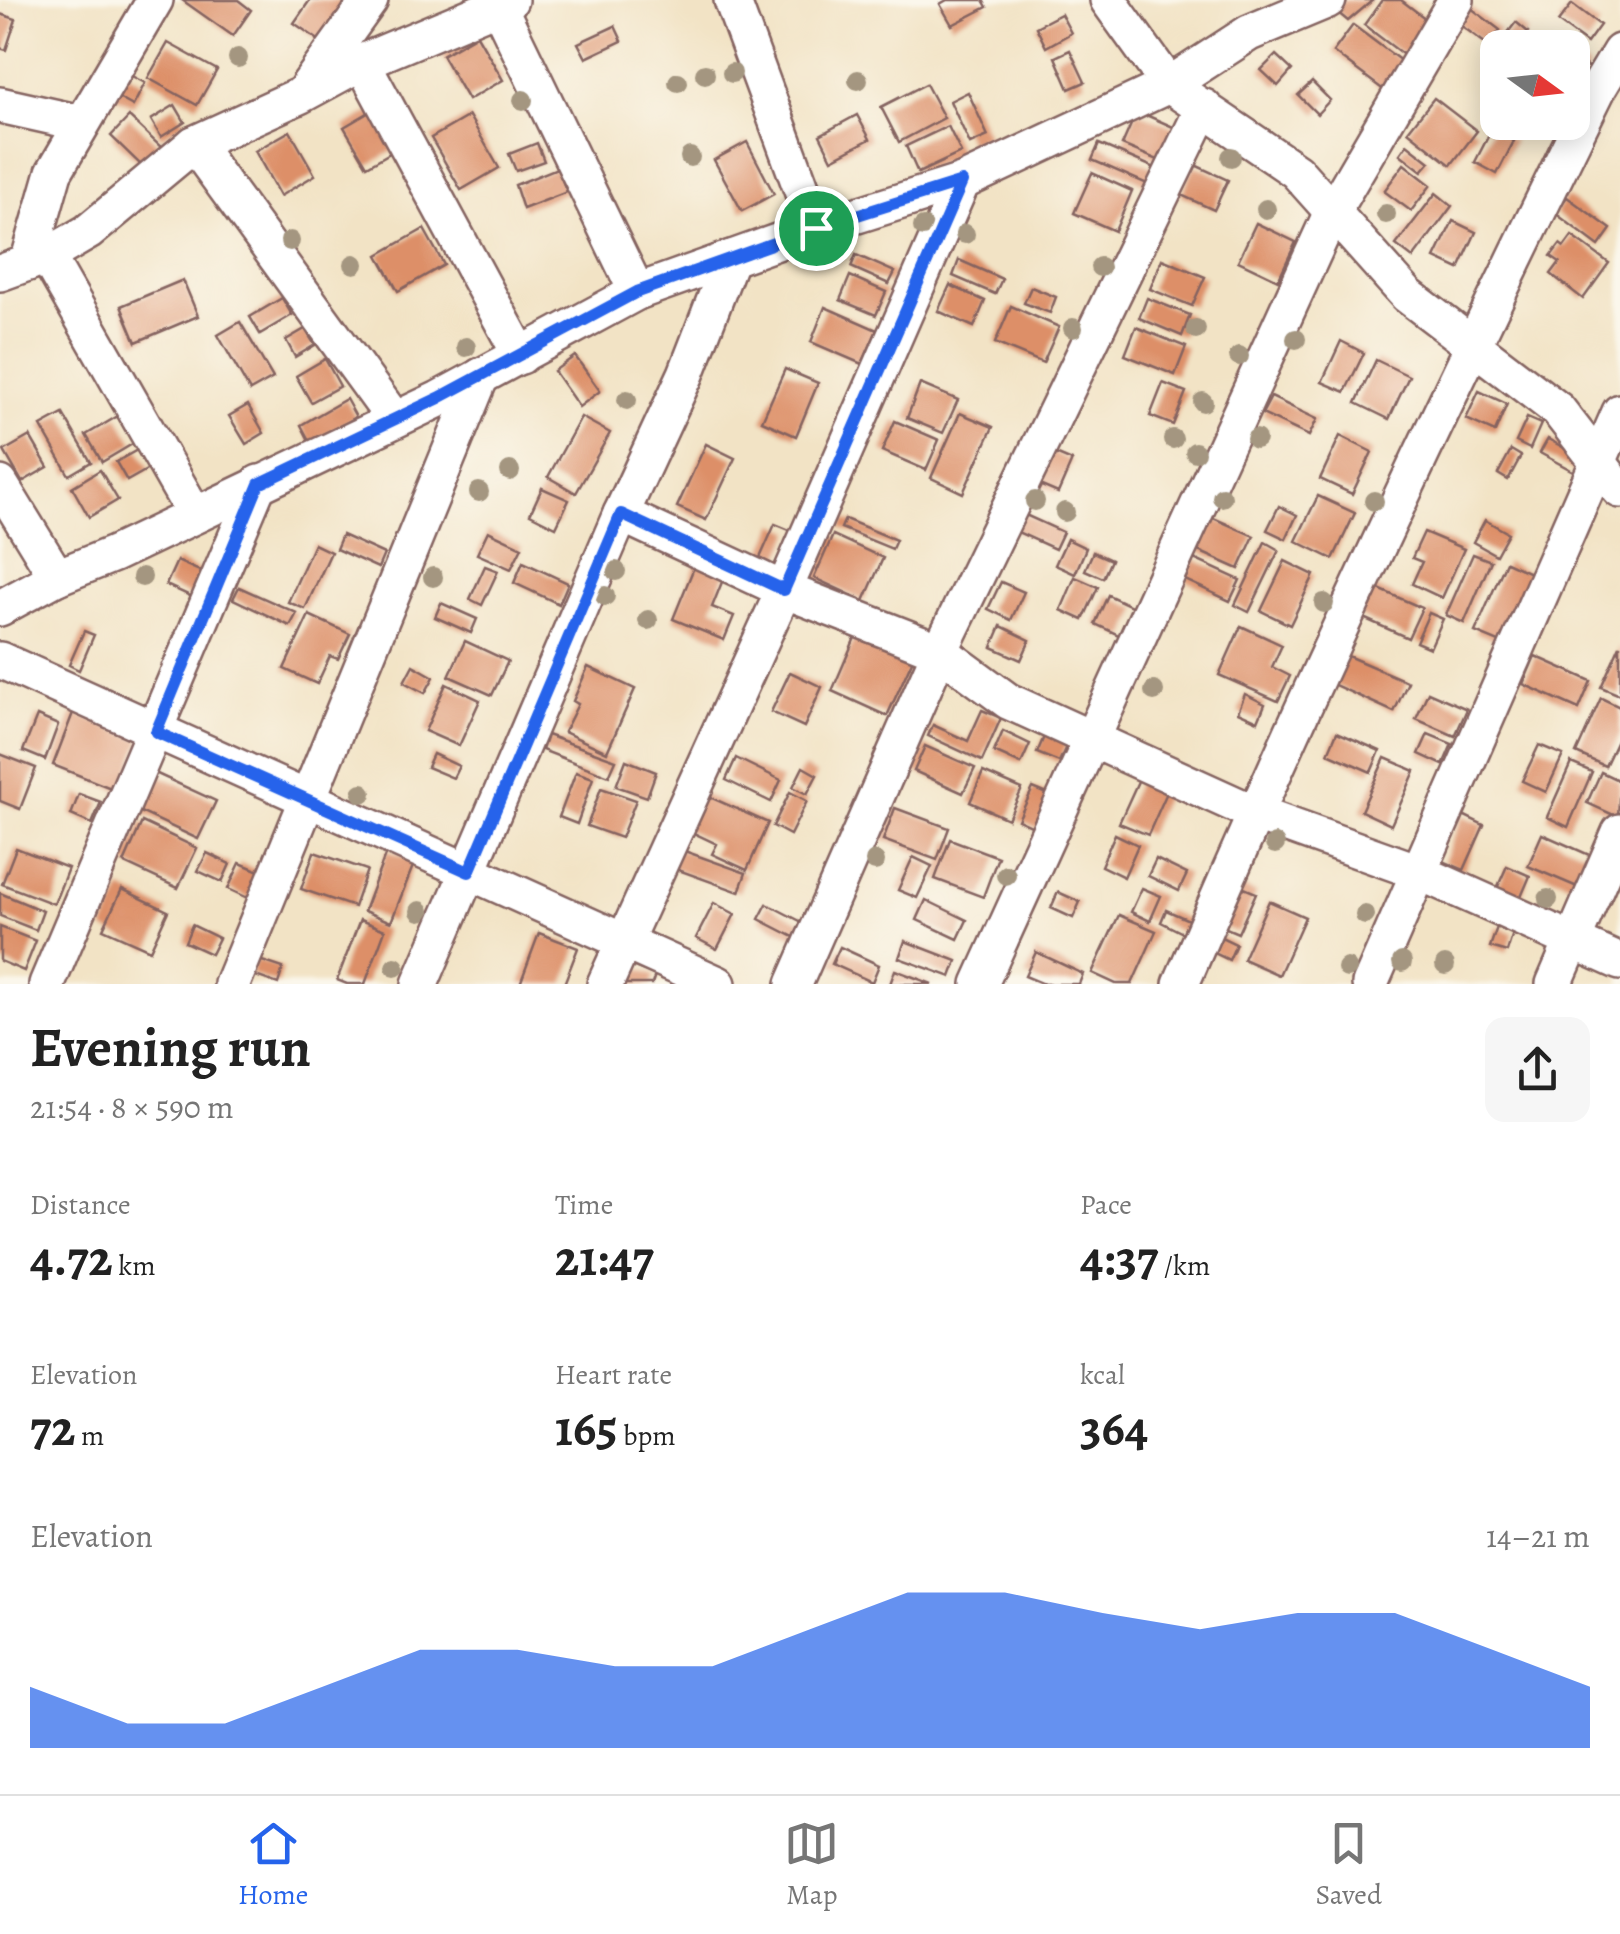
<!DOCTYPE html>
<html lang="en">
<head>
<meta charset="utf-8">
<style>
  body { margin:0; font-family:Alegreya,serif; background:#f6f6f6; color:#222; height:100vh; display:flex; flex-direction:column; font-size:38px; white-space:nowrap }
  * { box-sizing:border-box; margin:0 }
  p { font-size:32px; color:#767676 }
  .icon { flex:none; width:55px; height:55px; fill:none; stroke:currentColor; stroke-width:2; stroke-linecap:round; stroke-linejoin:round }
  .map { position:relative; height:984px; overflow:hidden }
  .side { display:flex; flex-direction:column; background:#fff; flex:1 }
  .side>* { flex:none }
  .needle { width:65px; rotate:105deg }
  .controls { position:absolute; left:1480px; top:30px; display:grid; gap:20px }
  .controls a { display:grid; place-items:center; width:110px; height:110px; border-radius:20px; background:#fff; box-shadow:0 5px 25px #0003; font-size:50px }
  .pin { position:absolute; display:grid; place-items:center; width:85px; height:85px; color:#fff; margin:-42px; border:5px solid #fff; border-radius:50%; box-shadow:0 2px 10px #0007 }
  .round { display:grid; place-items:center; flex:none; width:105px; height:105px; border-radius:20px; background:#f6f6f6 }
  .head { display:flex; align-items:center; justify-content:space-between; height:170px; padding:0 30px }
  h1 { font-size:55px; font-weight:700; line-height:75px }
  .metrics { display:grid; grid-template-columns:repeat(3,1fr); gap:15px; height:170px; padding:10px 30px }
  .metrics div { display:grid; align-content:center }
  .metrics b { font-size:50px; font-weight:700 }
  .metrics small { font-size:28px; font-weight:400 }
  .metrics p { font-size:28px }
  .chart { height:280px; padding:20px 30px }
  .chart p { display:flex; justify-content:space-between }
  .chart svg { width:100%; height:180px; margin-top:10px; fill:#2563eb; opacity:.7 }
  .menu { display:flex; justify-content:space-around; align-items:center; height:140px; border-top:2px solid #e0e0e0; background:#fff; font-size:28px; color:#767676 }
  .menu a { display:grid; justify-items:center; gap:5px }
  .menu .on { color:#2563eb }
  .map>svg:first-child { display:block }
  .building { fill:#dd8f68 }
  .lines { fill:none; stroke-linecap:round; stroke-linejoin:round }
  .minor-casing { stroke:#856461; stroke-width:40 }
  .minor { stroke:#fff; stroke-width:35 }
  .tree { fill:#a49680 }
  .route-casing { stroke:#fff; stroke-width:20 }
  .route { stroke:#2563eb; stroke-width:12 }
</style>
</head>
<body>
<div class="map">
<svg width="1620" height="984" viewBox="0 0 1620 984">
  <rect width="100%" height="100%" fill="#fbf7ec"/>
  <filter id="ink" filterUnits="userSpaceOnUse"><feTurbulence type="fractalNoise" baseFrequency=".01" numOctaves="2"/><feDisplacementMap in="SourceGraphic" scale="20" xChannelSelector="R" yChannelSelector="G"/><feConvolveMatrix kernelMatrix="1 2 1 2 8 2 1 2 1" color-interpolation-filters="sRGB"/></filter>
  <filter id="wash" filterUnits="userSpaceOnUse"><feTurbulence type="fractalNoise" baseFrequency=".0048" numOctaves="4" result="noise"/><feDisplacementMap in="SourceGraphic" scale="40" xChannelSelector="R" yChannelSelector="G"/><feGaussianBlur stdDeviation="2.25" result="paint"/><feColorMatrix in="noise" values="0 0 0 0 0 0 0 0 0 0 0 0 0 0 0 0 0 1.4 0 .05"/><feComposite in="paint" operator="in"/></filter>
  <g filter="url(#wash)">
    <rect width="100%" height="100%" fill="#f2e3c5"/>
    <g id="blocks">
      <g class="building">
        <polygon points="182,0 238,0 251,10 233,36"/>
        <polygon points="310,0 349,0 320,41 294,23"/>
        <polygon points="947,0 983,0 987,7 952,25 940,4"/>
        <polygon points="1346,0 1373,0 1348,21 1331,7"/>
        <polygon points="1382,0 1401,0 1430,22 1405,56 1364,25"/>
        <polygon points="1572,4 1600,25 1587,43 1558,22"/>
        <polygon points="1471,8 1500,30 1489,46 1459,24"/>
        <polygon points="0,14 16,19 6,50 0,48"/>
        <polygon points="1061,14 1071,33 1046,47 1036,27"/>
        <polygon points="1516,22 1528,32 1515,48 1496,48"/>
        <polygon points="1353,25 1405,64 1385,91 1333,52"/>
        <polygon points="615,26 622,41 586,58 578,43"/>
        <polygon points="477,35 503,80 468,100 442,55"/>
        <polygon points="168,43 217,70 197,105 148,78"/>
        <polygon points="1070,50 1085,82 1069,89 1055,57"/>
        <polygon points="1276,55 1292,70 1278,86 1261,70"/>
        <polygon points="1572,55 1589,68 1576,86 1572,83"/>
        <polygon points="124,72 145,83 133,106 111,94"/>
        <polygon points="1312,82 1330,100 1317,114 1298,95"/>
        <polygon points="926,84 944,118 899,142 881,107"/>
        <polygon points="968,92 988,136 970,144 950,101"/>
        <polygon points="1434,98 1477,131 1451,165 1408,131"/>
        <polygon points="175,105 185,122 161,137 151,120"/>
        <polygon points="373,110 395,150 367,166 344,127"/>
        <polygon points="1137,111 1180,130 1165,163 1122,145"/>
        <polygon points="857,115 870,139 832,159 820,135"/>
        <polygon points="469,116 499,168 461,190 431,138"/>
        <polygon points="129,117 162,148 144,168 111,136"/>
        <polygon points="948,126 961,153 918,173 906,146"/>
        <polygon points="1492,129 1514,141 1497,174 1475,162"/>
        <polygon points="290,131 315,175 280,196 255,151"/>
        <polygon points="747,142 774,194 742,211 714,160"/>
        <polygon points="537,143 544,161 516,171 509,154"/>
        <polygon points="1099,144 1162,171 1154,187 1092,160"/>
        <polygon points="1407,144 1430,162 1422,171 1400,154"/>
        <polygon points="1404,164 1431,185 1411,211 1384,191"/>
        <polygon points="1195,165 1228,180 1214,210 1181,195"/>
        <polygon points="557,168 567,192 523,209 515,185"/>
        <polygon points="1092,173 1132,191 1115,231 1074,213"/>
        <polygon points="1436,193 1452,206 1413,258 1396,245"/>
        <polygon points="1567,197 1611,229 1599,246 1555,213"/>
        <polygon points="1453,221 1476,232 1459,269 1435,258"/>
        <polygon points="1256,223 1296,242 1278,280 1238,261"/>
        <polygon points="424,229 444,265 398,291 378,255"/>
        <polygon points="1572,236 1609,263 1583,299 1551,274 1560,262 1551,256 1560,244 1564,247"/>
        <polygon points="856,255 895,272 889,284 851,267"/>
        <polygon points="1162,259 1205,277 1192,306 1150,289"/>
        <polygon points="959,260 1002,279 995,294 953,276"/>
        <polygon points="850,276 886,292 876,315 840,300"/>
        <polygon points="183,280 198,316 136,342 121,306"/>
        <polygon points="950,285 985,301 974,327 938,311"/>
        <polygon points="1031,287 1056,297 1050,313 1024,303"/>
        <polygon points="282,298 292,315 260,334 250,317"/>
        <polygon points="1147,298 1190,315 1182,336 1139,318"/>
        <polygon points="1011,306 1059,327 1043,363 995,343"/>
        <polygon points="825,307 877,330 862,364 811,342"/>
        <polygon points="240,322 273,378 250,391 218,335"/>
        <polygon points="1136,327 1186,347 1175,375 1125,355"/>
        <polygon points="305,329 315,345 295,357 286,340"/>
        <polygon points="1341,341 1364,353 1345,392 1322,382"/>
        <polygon points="575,356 600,391 579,407 554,371"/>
        <polygon points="325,359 340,386 311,402 296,376"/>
        <polygon points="1376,360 1409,376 1389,419 1356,403"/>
        <polygon points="785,369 818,383 796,436 762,421"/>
        <polygon points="1163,383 1186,392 1173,425 1150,416"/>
        <polygon points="920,384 958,400 943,433 907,418"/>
        <polygon points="1479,391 1507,404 1495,432 1466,419"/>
        <polygon points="1271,397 1317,419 1309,436 1262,414"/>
        <polygon points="346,399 356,417 311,444 301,425"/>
        <polygon points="248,405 264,433 246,444 229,416"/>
        <polygon points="960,413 993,427 963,493 931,478"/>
        <polygon points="63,414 91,462 69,475 41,426"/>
        <polygon points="118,416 134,443 102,462 86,435"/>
        <polygon points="581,417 610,433 576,493 548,477"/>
        <polygon points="1527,418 1541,424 1530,449 1516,442"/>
        <polygon points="895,421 939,440 926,470 882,451"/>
        <polygon points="30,436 48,467 22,482 4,451"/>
        <polygon points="1340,436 1372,452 1352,494 1320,479"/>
        <polygon points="1548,439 1582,458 1575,472 1540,453"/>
        <polygon points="706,444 735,458 706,520 677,507"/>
        <polygon points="139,449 150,468 127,481 116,462"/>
        <polygon points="1511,450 1521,456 1508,480 1498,474"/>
        <polygon points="1051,452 1072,461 1058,493 1037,484"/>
        <polygon points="100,470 118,500 89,517 72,487"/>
        <polygon points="542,488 569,500 556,527 530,514"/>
        <polygon points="1318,496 1355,513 1333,559 1296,541"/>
        <polygon points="1279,506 1297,515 1286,539 1267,530"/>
        <polygon points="1021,513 1063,532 1055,549 1013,530"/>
        <polygon points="1211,517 1254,536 1239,569 1196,550"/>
        <polygon points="845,519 896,540 892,549 841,528"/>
        <polygon points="1485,520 1508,533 1496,555 1473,542"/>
        <polygon points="775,524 792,531 776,566 760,558"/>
        <polygon points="488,531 522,547 511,569 477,554"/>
        <polygon points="1424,532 1464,549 1442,598 1412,584 1422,562 1412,558"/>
        <polygon points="342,535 384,554 378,568 336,549"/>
        <polygon points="833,535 883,558 864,601 814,578"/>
        <polygon points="1067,539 1086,548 1075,574 1055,565"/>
        <polygon points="1265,542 1279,550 1249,612 1235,605"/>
        <polygon points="314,544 331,552 305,609 288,602"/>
        <polygon points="1093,552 1111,560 1103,578 1085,570"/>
        <polygon points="1473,554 1491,561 1464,623 1446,615"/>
        <polygon points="1194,559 1240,580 1230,601 1185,580"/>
        <polygon points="697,560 726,572 712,607 734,616 724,640 673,619"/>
        <polygon points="177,561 211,576 199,600 166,585"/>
        <polygon points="1285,561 1314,575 1290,625 1261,611"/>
        <polygon points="523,562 568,583 559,604 514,583"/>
        <polygon points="1506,562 1537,576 1506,645 1475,632"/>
        <polygon points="485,566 498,571 482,605 470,599"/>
        <polygon points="1075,577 1098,587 1083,620 1061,610"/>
        <polygon points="1001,582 1024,592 1011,620 988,609"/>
        <polygon points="1372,586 1422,608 1408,638 1359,616"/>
        <polygon points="239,587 297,613 290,626 233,599"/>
        <polygon points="1108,595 1138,609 1125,638 1095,624"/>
        <polygon points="441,603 477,619 471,633 435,617"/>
        <polygon points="1429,613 1443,619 1430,648 1416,642"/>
        <polygon points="309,615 350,634 338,659 330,656 317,684 284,669"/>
        <polygon points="860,626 916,652 887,716 832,691"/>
        <polygon points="1001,626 1030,640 1021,660 992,647"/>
        <polygon points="1241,626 1282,645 1272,667 1290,676 1278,701 1219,675"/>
        <polygon points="84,631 94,635 79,670 69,665"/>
        <polygon points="465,641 508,661 492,695 449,676"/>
        <polygon points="1620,645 1620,695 1601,687"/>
        <polygon points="1343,654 1408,682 1394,712 1330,683"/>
        <polygon points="1535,656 1591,681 1579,709 1523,684"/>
        <polygon points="413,665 434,677 425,693 404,682"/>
        <polygon points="588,667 635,689 607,752 564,732 578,704 573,701"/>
        <polygon points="790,672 822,687 804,727 771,712"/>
        <polygon points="446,684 480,700 459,746 425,731"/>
        <polygon points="1428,692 1467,709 1455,736 1416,719"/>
        <polygon points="1245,694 1265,704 1258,721 1238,712"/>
        <polygon points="1601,698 1620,707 1620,734 1605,766 1576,753"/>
        <polygon points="982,710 1001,718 982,761 928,736 933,725 968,741"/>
        <polygon points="73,713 141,740 121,792 53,765"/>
        <polygon points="37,716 58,725 45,760 23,751"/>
        <polygon points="1003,731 1030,744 1021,764 994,752"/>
        <polygon points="1046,732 1068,742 1059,762 1037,753"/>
        <polygon points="1337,732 1380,751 1371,772 1328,753"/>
        <polygon points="1428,734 1452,744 1443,765 1419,754"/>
        <polygon points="547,735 616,760 609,776 542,750"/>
        <polygon points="1539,745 1563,755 1546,792 1522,781"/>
        <polygon points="925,746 975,768 963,793 914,771"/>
        <polygon points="0,754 36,768 20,809 0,801"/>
        <polygon points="433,754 459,766 453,778 427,767"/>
        <polygon points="736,758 781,780 771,802 726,780"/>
        <polygon points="1385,758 1415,771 1391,825 1361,811"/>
        <polygon points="626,760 656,772 647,797 616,786"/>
        <polygon points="1571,763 1592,772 1568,827 1547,817"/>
        <polygon points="803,767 817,775 807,794 793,787"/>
        <polygon points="1144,768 1172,781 1148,835 1119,823"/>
        <polygon points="576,772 593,778 577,824 559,817"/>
        <polygon points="983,772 1022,789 1008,819 970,802"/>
        <polygon points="1601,772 1620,781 1618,817 1587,803"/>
        <polygon points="155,773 216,801 198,839 138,811"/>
        <polygon points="601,788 636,800 621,838 587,826"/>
        <polygon points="1033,788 1057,798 1042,831 1018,820"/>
        <polygon points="790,792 807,801 790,835 773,826"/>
        <polygon points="701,793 768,823 747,870 712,854 717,844 685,829"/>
        <polygon points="79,794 101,802 92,824 71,815"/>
        <polygon points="895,808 949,828 937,860 883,840"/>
        <polygon points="1463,815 1484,825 1464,870 1443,861"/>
        <polygon points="142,822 197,848 178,888 124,863"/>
        <polygon points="1115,834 1138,845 1124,877 1101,866"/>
        <polygon points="1542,834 1596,858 1582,889 1528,866"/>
        <polygon points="950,839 998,857 983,897 935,879"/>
        <polygon points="16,848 68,868 54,904 2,884"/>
        <polygon points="676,848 746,873 739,892 670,867"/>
        <polygon points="387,850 415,861 391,922 364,911"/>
        <polygon points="314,852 367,870 354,907 301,889"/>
        <polygon points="207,853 230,864 222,882 198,871"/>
        <polygon points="913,857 932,866 917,898 898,890"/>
        <polygon points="1156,859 1187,874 1179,891 1148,876"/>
        <polygon points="240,863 264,873 252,900 228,889"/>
        <polygon points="1507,866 1530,876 1518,904 1495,893"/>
        <polygon points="1237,885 1256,893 1238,933 1219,925"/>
        <polygon points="1142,888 1161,896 1150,921 1131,912"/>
        <polygon points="122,889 168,911 150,950 103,929"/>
        <polygon points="1058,892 1080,902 1073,918 1051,908"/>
        <polygon points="0,893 43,911 36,930 0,916"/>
        <polygon points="926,900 967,920 958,939 917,920"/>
        <polygon points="1269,901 1305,917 1279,975 1243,959"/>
        <polygon points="714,903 735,914 717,949 696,938"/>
        <polygon points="767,904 802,922 794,937 759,919"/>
        <polygon points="1166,910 1191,921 1185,934 1161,922"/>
        <polygon points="1119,915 1156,931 1132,984 1116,984 1092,973"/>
        <polygon points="360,920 385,930 365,984 347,984 337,980"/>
        <polygon points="192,925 219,938 211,954 185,942"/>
        <polygon points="0,927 36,941 24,971 0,961"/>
        <polygon points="1497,927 1513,933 1507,952 1490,947"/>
        <polygon points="539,933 578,948 564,984 520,984"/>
        <polygon points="1219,936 1236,944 1229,960 1212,952"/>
        <polygon points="905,941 957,961 951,977 899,958"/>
        <polygon points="840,947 879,965 872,982 832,964"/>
        <polygon points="1036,952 1083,974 1079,984 1044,984 1025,976"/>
        <polygon points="256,959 283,968 278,984 250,974"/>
        <polygon points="624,963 655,975 652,984 616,984"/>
        <polygon points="895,970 932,984 890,984"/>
      </g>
    </g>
  </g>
  <g filter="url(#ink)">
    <use href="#blocks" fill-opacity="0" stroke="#856461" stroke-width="2.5"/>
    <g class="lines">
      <g class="minor-casing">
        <g id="minor">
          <polyline points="732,0 816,228"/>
          <polyline points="1108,0 1169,85 1296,171 1407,295 1558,410 1620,490"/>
          <polyline points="498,5 637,292"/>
          <polyline points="362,62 521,356"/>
          <polyline points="308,86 370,0"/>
          <polyline points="0,105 81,123"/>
          <polyline points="194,144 394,419"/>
          <polyline points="47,256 195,515"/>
          <polyline points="28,263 54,172 155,0"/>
          <polyline points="0,273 47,256 88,232 194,144 301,95 362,62 510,0"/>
          <polyline points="0,484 57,577"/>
          <polyline points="621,514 784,590 940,651 1008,701 1254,813 1419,872 1620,962"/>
          <polyline points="0,608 57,577 114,554 439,399 637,292 816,228 962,182 1169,85 1249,33 1328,0"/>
          <polyline points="0,660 718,984"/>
          <polyline points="47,984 259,483"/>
          <polyline points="232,984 481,376"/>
          <polyline points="420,984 621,514 686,374 731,258"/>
          <polyline points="605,984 784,590 962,182"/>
          <polyline points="794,984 940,651 1204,107"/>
          <polyline points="980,984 1332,212 1456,0"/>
          <path d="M1181,984C1311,681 1453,383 1599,87L1620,52"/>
          <polyline points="1370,984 1620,412"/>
          <polyline points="1554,984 1620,832"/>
        </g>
      </g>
      <use href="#minor" class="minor"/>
    </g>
    <g class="tree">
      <circle cx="238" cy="58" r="10"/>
      <circle cx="732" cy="73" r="10"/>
      <circle cx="705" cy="74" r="10"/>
      <circle cx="858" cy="80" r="10"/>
      <circle cx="678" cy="82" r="10"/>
      <circle cx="523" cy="100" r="10"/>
      <circle cx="690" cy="157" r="10"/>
      <circle cx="1231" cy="157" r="10"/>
      <circle cx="1266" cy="209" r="10"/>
      <circle cx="1386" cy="214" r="10"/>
      <circle cx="923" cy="227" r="10"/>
      <circle cx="965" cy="234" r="10"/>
      <circle cx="290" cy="241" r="10"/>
      <circle cx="354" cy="264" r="10"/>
      <circle cx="1100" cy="267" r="10"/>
      <circle cx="1073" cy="328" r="10"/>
      <circle cx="1196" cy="329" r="10"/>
      <circle cx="1296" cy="339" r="10"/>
      <circle cx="466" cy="347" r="10"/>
      <circle cx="1239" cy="356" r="10"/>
      <circle cx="627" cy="400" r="10"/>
      <circle cx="1203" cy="402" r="10"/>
      <circle cx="1173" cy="439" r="10"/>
      <circle cx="1256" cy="439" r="10"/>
      <circle cx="1195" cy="452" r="10"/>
      <circle cx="510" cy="471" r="10"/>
      <circle cx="479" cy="492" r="10"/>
      <circle cx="1222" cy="497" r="10"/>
      <circle cx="1035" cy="501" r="10"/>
      <circle cx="1374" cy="501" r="10"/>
      <circle cx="1065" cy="512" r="10"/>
      <circle cx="616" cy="571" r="10"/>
      <circle cx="142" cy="577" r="10"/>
      <circle cx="433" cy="577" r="10"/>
      <circle cx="605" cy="596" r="10"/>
      <circle cx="1324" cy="603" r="10"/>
      <circle cx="648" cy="620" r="10"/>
      <circle cx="1154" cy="691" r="10"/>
      <circle cx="362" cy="793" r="10"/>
      <circle cx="1275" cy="844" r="10"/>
      <circle cx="875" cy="861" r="10"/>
      <circle cx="1006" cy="875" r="10"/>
      <circle cx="1548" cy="899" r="10"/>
      <circle cx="420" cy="911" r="10"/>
      <circle cx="1365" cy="915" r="10"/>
      <circle cx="1402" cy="962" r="10"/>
      <circle cx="1445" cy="965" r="10"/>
      <circle cx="395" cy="967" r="10"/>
      <circle cx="1347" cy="968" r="10"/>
    </g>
  </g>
  <g class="lines" filter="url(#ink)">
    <g class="route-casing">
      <polygon id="route" points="962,182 784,590 621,514 469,872 156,732 259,484 439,398 637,292 816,228"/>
    </g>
    <use href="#route" class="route"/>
  </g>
</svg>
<div class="controls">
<a><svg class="needle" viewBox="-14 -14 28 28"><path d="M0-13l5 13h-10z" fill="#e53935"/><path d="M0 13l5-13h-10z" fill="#767676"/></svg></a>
</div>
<div class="pin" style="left:816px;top:228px;background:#1e9e55"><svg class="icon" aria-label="arrive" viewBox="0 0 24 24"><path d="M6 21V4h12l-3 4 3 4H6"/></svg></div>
</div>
<section class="side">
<div class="head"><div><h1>Evening run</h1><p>21:54 · 8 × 590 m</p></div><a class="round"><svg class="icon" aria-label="share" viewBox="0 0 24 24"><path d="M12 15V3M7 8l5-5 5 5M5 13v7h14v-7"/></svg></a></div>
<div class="metrics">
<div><p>Distance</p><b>4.72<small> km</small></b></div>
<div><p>Time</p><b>21:47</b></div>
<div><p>Pace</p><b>4:37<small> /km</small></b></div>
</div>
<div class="metrics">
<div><p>Elevation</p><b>72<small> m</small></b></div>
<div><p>Heart rate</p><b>165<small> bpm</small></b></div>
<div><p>kcal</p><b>364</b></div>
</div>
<div class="chart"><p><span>Elevation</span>14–21 m</p>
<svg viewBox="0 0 160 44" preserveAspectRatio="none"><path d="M0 44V29L10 38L20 38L30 29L40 20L50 20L60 24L70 24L80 15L90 6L100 6L110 11L120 15L130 11L140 11L150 20L160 29V44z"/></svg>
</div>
</section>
<nav class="menu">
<a class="on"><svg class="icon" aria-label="home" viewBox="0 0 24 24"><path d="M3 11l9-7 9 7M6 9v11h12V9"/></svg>Home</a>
<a><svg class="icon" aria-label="map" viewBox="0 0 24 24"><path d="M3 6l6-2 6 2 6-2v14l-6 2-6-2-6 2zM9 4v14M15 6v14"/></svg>Map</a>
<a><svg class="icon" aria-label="saved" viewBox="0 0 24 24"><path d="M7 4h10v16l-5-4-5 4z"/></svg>Saved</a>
</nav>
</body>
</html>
